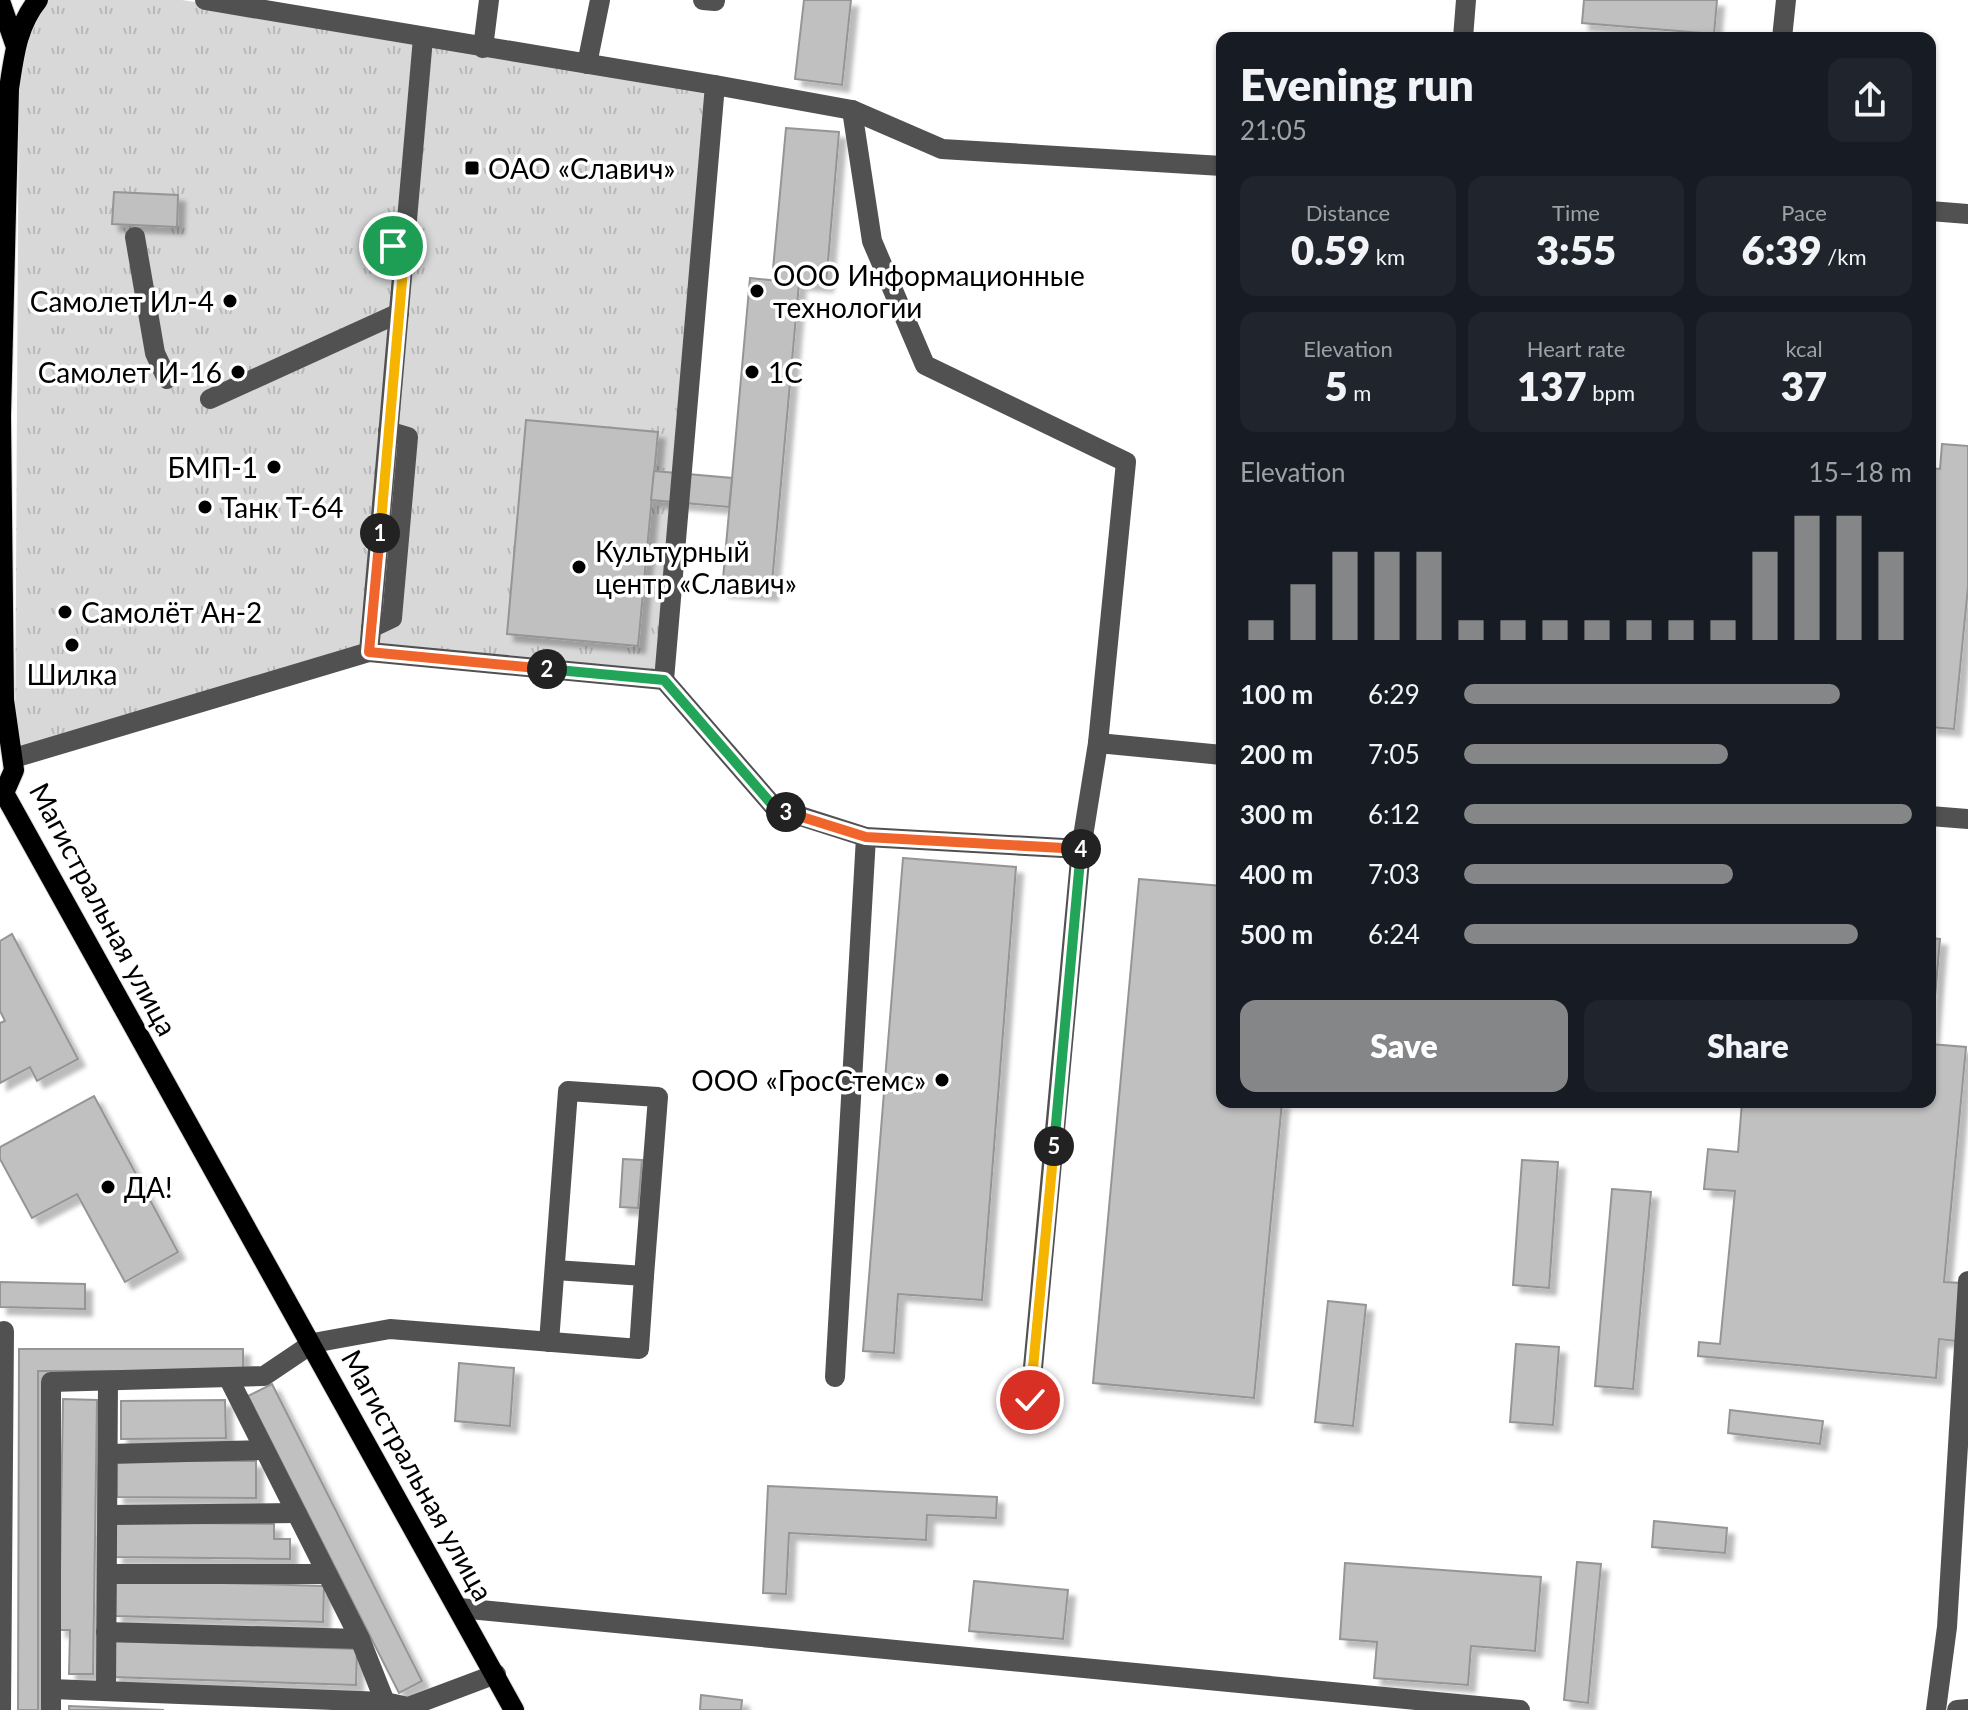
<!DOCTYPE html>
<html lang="en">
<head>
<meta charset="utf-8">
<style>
  body { margin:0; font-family:Lato,sans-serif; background:#20242c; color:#f1f3f6; height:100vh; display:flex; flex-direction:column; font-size:30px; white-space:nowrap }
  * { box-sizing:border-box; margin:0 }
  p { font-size:26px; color:#9ea1a6 }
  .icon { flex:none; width:44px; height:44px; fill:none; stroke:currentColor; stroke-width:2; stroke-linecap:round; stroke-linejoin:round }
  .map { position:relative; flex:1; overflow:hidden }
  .panel { position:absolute; left:1216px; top:32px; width:720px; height:1076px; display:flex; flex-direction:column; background:#171b24; border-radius:16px; box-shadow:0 2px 6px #0004 }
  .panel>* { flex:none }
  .pin { position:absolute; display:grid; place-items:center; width:68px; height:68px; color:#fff; margin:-34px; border:4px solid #fff; border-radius:50%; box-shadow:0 2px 8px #0007 }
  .km { position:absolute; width:40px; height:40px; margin:-20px; border-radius:50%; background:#222; color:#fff; font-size:22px; line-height:40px; text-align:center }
  .round { display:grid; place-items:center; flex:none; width:84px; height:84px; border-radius:16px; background:#20242c }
  .overview { display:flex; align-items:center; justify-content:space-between; height:136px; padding:0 24px }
  h1 { font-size:44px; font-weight:800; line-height:60px }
  .stats { display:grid; grid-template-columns:repeat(3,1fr); gap:12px; height:136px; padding:8px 24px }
  .stats div { display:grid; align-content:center; border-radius:16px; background:#20242c; text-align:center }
  .stats b { font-size:40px; font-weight:800 }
  .stats small { font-size:22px; font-weight:400 }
  .stats p { font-size:22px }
  .chart { height:224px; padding:16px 24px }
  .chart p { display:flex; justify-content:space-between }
  .chart svg { width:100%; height:144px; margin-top:8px; stroke:#858687; stroke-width:6 }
  .cta { display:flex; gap:16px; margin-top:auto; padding:16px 24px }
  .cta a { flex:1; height:92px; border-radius:16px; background:#858687; color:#fff; font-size:32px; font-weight:800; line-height:92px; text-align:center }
  .cta a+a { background:#20242c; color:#f1f3f6 }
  ul { padding:0 24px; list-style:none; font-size:26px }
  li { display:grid; grid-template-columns:128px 96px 1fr; align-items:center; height:60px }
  li i { height:20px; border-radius:10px; background:#858687 }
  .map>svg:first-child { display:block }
  .park { fill:url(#park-tufts) }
  .building { fill:#c0c0c0; stroke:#959595; stroke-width:2; filter:url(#shadow) }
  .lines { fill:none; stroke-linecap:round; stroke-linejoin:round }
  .major-casing { stroke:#dbdbdb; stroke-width:22 }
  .minor { stroke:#515151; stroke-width:20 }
  .major { stroke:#000; stroke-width:20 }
  .split-1-casing { stroke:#fff; stroke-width:16 }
  .split-2-casing { stroke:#fff; stroke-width:16 }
  .split-3-casing { stroke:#fff; stroke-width:16 }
  .split-4-casing { stroke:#fff; stroke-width:16 }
  .split-5-casing { stroke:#fff; stroke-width:16 }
  .split-6-casing { stroke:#fff; stroke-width:16 }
  .split-1 { stroke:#f5b400; stroke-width:10 }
  .split-2 { stroke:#f0652b; stroke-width:10 }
  .split-3 { stroke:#22a559; stroke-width:10 }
  .split-4 { stroke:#f0652b; stroke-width:10 }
  .split-5 { stroke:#22a559; stroke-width:10 }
  .split-6 { stroke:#f5b400; stroke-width:10 }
  .poi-dot { fill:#000; stroke:#fff; stroke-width:3 }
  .labels { text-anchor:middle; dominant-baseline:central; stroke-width:7; stroke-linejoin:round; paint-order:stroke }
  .poi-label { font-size:28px; fill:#000; stroke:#fff; text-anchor:start }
  .street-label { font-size:28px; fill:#000; stroke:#fff }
</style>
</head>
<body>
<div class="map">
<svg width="1968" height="1710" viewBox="0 0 1968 1710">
  <defs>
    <pattern id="park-tufts" width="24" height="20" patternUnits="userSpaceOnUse" patternTransform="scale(2)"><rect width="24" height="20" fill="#d8d8d8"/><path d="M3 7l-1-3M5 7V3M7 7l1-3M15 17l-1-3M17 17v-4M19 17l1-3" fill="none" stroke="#b8b8b8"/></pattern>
    <filter id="shadow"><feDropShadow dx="7" dy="7" stdDeviation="2" flood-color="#0004"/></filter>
  </defs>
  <rect width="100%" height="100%" fill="#fff"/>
  <polygon class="park" points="43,0 182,0 715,85 664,680 369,652 15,757 19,52"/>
  <g class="building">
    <polygon points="804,0 851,0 842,85 795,79"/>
    <polygon points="1584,0 1717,0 1714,34 1582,23"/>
    <polygon points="786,128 839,132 826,285 772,280"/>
    <polygon points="114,192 178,195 177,227 112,224"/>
    <polygon points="750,278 799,283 771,594 722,590"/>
    <polygon points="526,420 658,432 638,646 507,634"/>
    <polygon points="1942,444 1968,446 1968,587 1954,729 1930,727 1930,468 1940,469"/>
    <polygon points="654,471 732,478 729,507 651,500"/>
    <polygon points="903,858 1016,867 982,1300 898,1294 894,1353 863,1351"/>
    <polygon points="1139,879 1222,886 1222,1102 1282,1102 1254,1398 1093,1383"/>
    <polygon points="12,934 78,1059 37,1081 30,1067 0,1083 0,1023 5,1021 0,1011 0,941"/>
    <polygon points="1930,938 1940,939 1931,1044 1966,1047 1944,1282 1962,1283 1956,1341 1939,1339 1936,1378 1698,1356 1699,1342 1720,1344 1735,1191 1704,1189 1708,1149 1738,1152 1742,1102 1930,1102"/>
    <polygon points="94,1096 178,1252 125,1282 77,1194 32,1218 0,1159 0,1147"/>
    <polygon points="623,1159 642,1160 638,1208 620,1207"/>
    <polygon points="1522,1160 1558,1162 1549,1288 1513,1285"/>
    <polygon points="1612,1189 1651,1192 1633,1389 1595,1386"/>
    <polygon points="0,1282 85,1284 85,1309 0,1307"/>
    <polygon points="1328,1301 1366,1305 1353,1426 1315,1422"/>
    <polygon points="1516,1344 1559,1347 1553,1425 1510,1422"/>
    <polygon points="19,1349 243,1349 243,1371 38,1371 38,1710 18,1710"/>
    <polygon points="459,1363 514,1368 510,1426 455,1421"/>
    <polygon points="272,1384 422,1681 399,1693 248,1396"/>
    <polygon points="63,1399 97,1400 93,1674 69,1674 70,1630 59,1630"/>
    <polygon points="225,1400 226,1438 121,1439 121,1401"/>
    <polygon points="1730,1410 1823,1421 1820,1444 1728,1433"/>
    <polygon points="117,1461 256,1461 256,1498 117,1497"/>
    <polygon points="768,1486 997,1497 996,1518 927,1515 926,1540 789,1533 786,1594 763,1593"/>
    <polygon points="1654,1521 1727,1528 1725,1553 1652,1547"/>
    <polygon points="116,1522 274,1524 274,1539 290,1539 290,1559 116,1557"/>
    <polygon points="1577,1562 1601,1564 1588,1703 1564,1700"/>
    <polygon points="1345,1563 1541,1577 1535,1651 1471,1646 1468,1685 1374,1678 1377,1642 1340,1639"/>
    <polygon points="116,1580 324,1586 323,1622 115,1616"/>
    <polygon points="974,1581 1068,1590 1063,1639 969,1631"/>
    <polygon points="113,1641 357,1649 356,1685 112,1677"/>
    <polygon points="701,1695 742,1700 741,1710 700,1710"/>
    <polygon points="69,1706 164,1710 69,1710"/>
  </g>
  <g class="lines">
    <g class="major-casing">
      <g id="major">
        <polyline points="0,1 15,44"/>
        <polyline points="4,793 514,1710"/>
        <path d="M4,793L14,770L4,700L1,416L9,89C14,56 17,26 38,0"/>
      </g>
    </g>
    <g class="minor">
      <polyline points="703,0 715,1"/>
      <polyline points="1463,38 1466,0"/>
      <polyline points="1782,38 1786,0"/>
      <polyline points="483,48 489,0"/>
      <polyline points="587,64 600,0"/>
      <polyline points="715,85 852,110 942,149 1222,166"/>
      <polyline points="852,110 872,241 925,365 1126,462 1098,743"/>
      <polyline points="1930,211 1968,214"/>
      <polyline points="135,237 155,353 167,379"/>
      <polyline points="210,399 399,313"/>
      <polyline points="371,628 392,618 408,437 388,431"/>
      <polyline points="369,652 423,38"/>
      <polyline points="664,680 775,808 866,837 1081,849"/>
      <polyline points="14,758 369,652 664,680 715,85 205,0"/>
      <polyline points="1930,816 1968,819"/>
      <polyline points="549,1342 568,1091 658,1097 644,1276"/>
      <polyline points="835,1377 866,837"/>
      <polyline points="229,1379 360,1639 385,1702 408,1707 496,1674"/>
      <polyline points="1030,1400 1081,849 1098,743 1222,755"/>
      <polyline points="109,1454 264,1450"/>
      <polyline points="109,1515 296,1513"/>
      <polyline points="108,1574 327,1574"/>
      <polyline points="459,1608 1520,1710"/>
      <polyline points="106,1632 360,1639"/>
      <polyline points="51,1689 385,1702"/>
      <polyline points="106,1690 108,1381"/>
      <polyline points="1,1710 4,1331"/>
      <polyline points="51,1710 51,1382 264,1376 313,1343 390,1329 639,1349 644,1276 555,1270"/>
      <polyline points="1936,1710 1947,1627 1968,1281"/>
      <polyline points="1957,1710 1968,1709"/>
    </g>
    <use href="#major" class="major"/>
  </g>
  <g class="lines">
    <g class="split-1-casing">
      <polyline id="split-1" points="380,533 405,247 393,246"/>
    </g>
    <g class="split-2-casing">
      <polyline id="split-2" points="380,533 369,652 547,669"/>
    </g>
    <g class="split-3-casing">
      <polyline id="split-3" points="547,669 664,680 775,808 786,812"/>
    </g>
    <g class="split-4-casing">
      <polyline id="split-4" points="786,812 866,837 1081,849"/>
    </g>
    <g class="split-5-casing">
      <polyline id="split-5" points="1054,1146 1081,849"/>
    </g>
    <g class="split-6-casing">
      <polyline id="split-6" points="1030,1400 1054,1146"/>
    </g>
    <use href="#split-1" class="split-1"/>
    <use href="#split-2" class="split-2"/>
    <use href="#split-3" class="split-3"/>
    <use href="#split-4" class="split-4"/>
    <use href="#split-5" class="split-5"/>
    <use href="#split-6" class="split-6"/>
  </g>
  <g class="poi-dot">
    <rect x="464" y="160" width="16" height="16" rx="4"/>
    <circle cx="757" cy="291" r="8"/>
    <circle cx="230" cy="301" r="8"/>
    <circle cx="238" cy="372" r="8"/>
    <circle cx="752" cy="372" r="8"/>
    <circle cx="274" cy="467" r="8"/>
    <circle cx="205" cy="507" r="8"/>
    <circle cx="579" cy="567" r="8"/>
    <circle cx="65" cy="612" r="8"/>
    <circle cx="72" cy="645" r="8"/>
    <circle cx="942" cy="1080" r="8"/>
    <circle cx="108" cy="1187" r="8"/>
  </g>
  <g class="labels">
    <g class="poi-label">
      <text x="488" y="168">ОАО «Славич»</text>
      <text x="773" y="275">ООО Информационные<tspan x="773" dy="32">технологии</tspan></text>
      <text x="214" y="301" text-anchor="end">Самолет Ил-4</text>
      <text x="222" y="372" text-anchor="end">Самолет И-16</text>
      <text x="768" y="372">1С</text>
      <text x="258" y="467" text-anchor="end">БМП-1</text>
      <text x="221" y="507">Танк Т-64</text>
      <text x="595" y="551">Культурный<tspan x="595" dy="32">центр «Славич»</tspan></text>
      <text x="81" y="612">Самолёт Ан-2</text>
      <text x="72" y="674" text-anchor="middle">Шилка</text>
      <text x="926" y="1080" text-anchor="end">ООО «ГросСтемс»</text>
      <text x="124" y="1187">ДА!</text>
    </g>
    <g class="street-label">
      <text transform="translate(104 909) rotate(62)">Магистральная улица</text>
      <text transform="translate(418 1475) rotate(61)">Магистральная улица</text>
    </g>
  </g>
</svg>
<div class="pin" style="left:393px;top:246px;background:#1e9e55"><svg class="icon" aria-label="arrive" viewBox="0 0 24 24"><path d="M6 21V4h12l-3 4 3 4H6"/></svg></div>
<div class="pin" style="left:1030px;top:1400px;background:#d93025"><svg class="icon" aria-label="check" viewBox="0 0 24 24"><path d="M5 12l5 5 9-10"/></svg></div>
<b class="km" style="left:380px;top:533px">1</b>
<b class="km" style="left:547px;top:669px">2</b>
<b class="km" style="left:786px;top:812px">3</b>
<b class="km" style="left:1081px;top:849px">4</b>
<b class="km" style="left:1054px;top:1146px">5</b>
<section class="panel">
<div class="overview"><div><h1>Evening run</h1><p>21:05</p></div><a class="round"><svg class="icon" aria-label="share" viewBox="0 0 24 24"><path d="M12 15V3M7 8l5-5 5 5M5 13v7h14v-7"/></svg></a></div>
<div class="stats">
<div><p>Distance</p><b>0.59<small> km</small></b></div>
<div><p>Time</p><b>3:55</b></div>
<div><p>Pace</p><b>6:39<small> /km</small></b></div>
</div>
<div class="stats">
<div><p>Elevation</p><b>5<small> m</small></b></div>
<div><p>Heart rate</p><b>137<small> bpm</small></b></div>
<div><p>kcal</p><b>37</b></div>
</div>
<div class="chart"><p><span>Elevation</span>15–18 m</p>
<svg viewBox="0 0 160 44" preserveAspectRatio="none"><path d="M5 44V38M15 44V27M25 44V17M35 44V17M45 44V17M55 44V38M65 44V38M75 44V38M85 44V38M95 44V38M105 44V38M115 44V38M125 44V17M135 44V6M145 44V6M155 44V17"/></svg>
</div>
<ul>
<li><b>100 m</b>6:29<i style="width:84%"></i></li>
<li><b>200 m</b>7:05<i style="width:59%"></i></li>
<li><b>300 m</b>6:12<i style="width:100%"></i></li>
<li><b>400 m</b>7:03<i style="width:60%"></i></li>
<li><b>500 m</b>6:24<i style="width:88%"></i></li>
</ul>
<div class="cta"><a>Save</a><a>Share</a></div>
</section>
</div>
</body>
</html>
